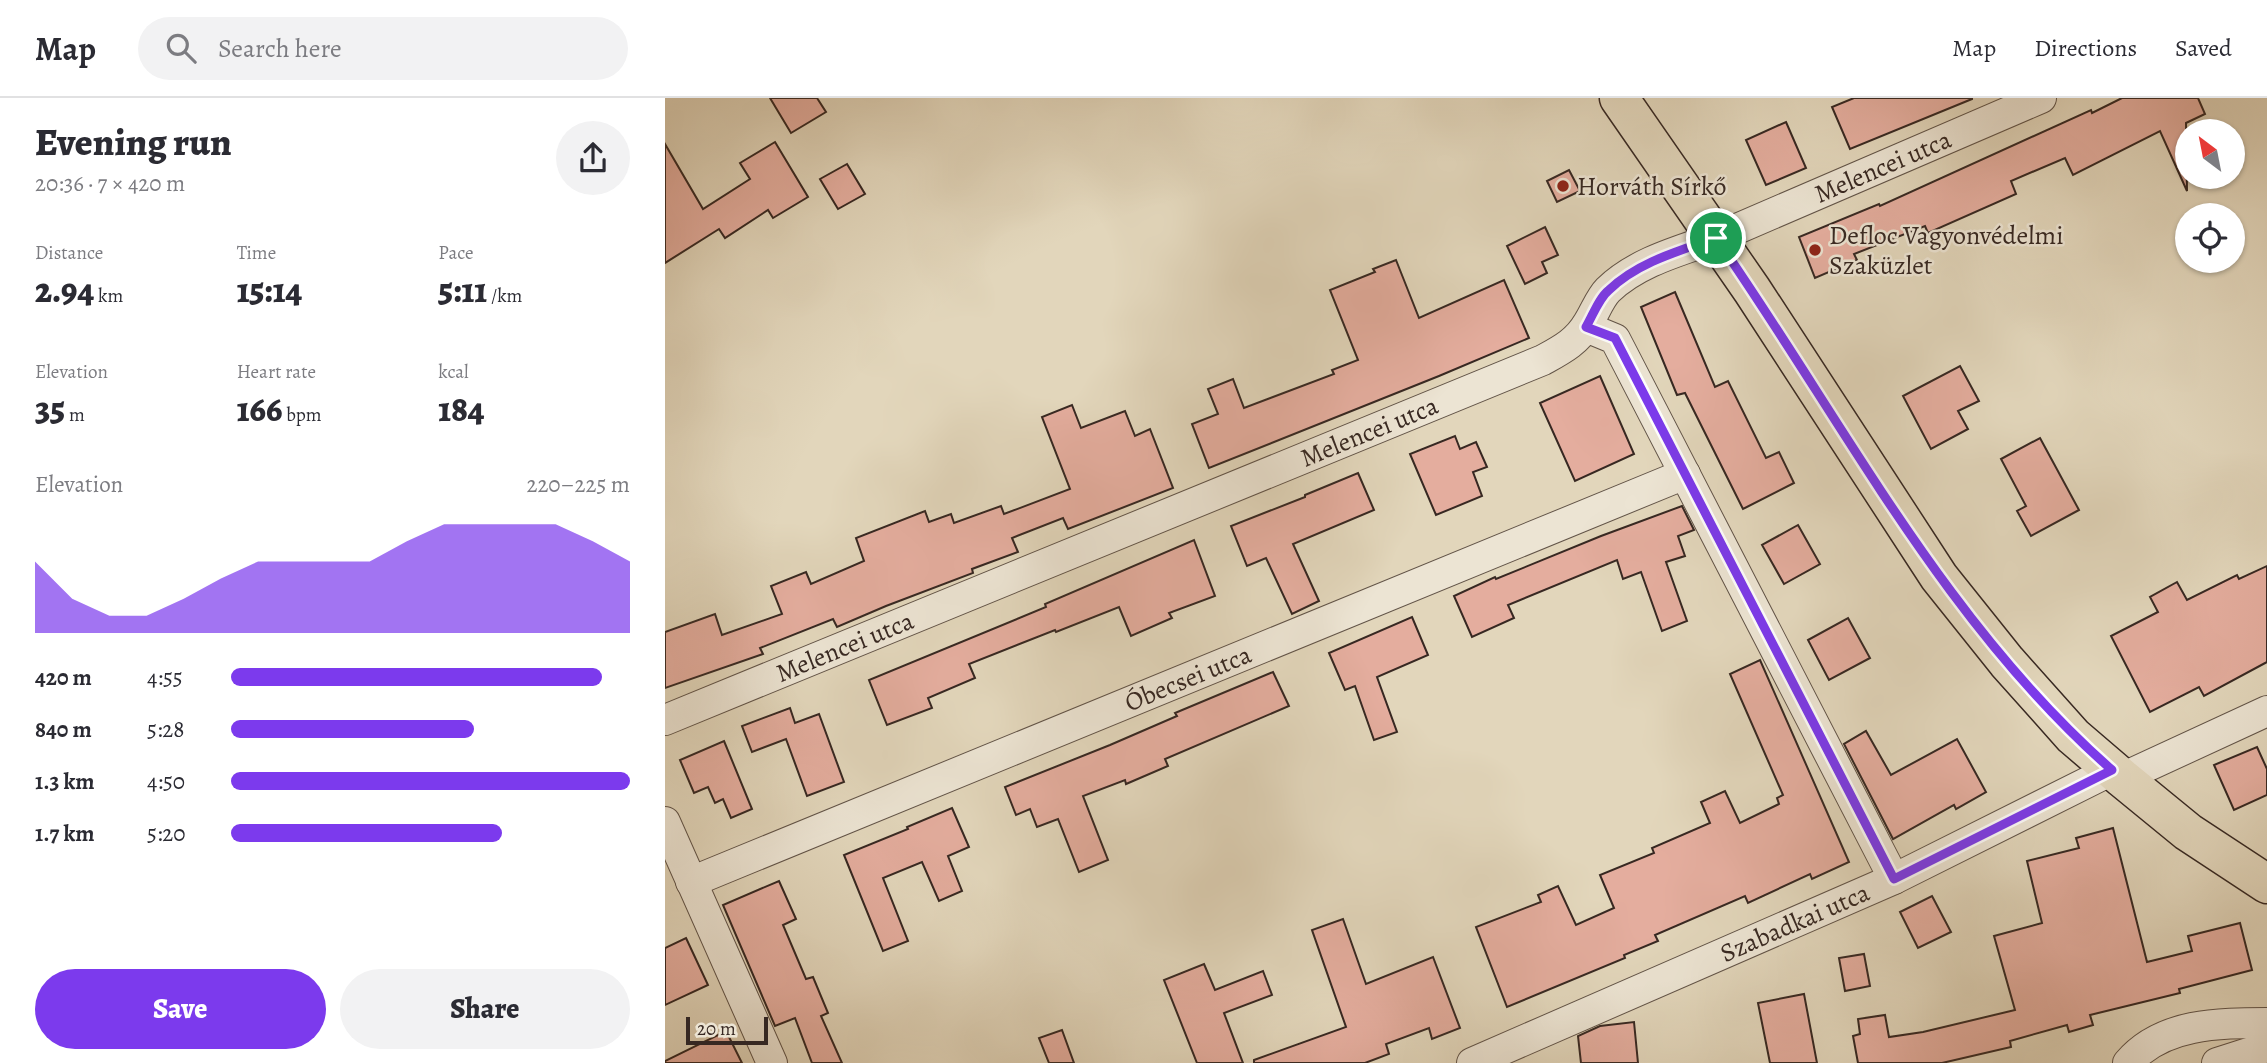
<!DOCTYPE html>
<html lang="en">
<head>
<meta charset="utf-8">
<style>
  body { margin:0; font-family:Alegreya,serif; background:#f2f2f3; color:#2b2b33; height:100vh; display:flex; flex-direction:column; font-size:26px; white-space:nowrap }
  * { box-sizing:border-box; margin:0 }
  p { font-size:23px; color:#7c7c81 }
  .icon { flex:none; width:38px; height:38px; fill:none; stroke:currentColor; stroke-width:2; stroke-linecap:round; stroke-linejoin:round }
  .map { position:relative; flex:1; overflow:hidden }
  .side { display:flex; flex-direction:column; background:#fff; width:665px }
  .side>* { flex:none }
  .needle { width:46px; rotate:328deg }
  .tools { position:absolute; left:1510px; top:21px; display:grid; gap:14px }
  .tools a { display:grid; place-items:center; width:70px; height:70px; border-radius:50%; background:#fff; box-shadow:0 2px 5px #0004; font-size:35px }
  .scale { position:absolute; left:21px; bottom:18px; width:82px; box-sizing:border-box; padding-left:7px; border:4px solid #372822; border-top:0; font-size:19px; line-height:24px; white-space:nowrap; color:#372822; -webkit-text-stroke:5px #ece4d3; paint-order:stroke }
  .pin { position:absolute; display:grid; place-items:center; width:60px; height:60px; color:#fff; margin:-30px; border:4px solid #fff; border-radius:50%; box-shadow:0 2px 7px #0007 }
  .round { display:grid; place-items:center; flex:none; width:74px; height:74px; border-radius:37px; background:#f2f2f3 }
  .summary { display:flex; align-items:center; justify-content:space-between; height:119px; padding:0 35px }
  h1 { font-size:38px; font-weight:800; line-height:52px }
  .stats { display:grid; grid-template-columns:repeat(3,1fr); gap:10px; height:119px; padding:7px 35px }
  .stats div { display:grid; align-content:center }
  .stats b { font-size:35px; font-weight:800 }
  .stats small { font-size:19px; font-weight:400 }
  .stats p { font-size:19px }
  .chart { height:196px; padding:14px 35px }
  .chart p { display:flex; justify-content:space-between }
  .chart svg { width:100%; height:126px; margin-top:7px; fill:#7c3aed; opacity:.7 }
  .button { display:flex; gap:14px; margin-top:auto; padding:14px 35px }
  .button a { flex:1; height:80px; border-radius:42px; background:#7c3aed; color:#fff; font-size:28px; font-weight:800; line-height:80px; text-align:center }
  .button a+a { background:#f2f2f3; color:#2b2b33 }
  ul { padding:0 35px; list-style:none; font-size:23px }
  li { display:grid; grid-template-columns:112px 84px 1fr; align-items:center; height:52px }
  li i { height:18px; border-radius:9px; background:#7c3aed }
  header { display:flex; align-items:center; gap:42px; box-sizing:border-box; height:98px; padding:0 35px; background:#fff; border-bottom:2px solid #e1e1e2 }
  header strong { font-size:33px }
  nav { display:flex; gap:38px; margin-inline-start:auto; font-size:24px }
  .search { width:490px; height:63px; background:#f2f2f3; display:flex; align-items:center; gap:18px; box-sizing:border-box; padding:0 24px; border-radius:38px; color:#7c7c81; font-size:26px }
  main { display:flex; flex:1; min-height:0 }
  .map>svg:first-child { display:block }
  .building { fill:#e4ad9e; stroke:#372822; stroke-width:2 }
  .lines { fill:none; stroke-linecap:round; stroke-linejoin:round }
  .minor-casing { stroke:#625448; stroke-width:32 }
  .major-casing { stroke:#372822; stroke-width:41 }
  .minor { stroke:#ece4d3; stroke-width:30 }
  .major { stroke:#e2d6bb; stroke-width:38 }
  .route-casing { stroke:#fff; stroke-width:14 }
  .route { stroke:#7c3aed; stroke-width:9 }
  .poi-dot { fill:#8f2418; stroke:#ece4d3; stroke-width:2.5 }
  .labels { text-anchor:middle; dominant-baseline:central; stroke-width:5; stroke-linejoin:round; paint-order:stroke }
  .street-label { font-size:26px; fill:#372822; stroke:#ece4d3 }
  .poi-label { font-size:26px; fill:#372822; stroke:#ece4d3; text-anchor:start }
</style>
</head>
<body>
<header>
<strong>Map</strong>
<div class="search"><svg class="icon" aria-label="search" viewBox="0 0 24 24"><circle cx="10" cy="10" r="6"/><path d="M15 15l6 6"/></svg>Search here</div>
<nav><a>Map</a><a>Directions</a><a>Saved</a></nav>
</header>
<main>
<section class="side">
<div class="summary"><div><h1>Evening run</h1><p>20:36 · 7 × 420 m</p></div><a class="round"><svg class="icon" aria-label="share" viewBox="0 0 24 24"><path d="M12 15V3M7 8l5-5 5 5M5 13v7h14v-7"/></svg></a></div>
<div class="stats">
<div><p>Distance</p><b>2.94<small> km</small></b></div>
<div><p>Time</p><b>15:14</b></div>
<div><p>Pace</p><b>5:11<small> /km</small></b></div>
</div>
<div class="stats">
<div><p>Elevation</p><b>35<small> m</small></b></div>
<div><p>Heart rate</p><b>166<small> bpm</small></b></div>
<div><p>kcal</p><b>184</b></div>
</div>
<div class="chart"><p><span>Elevation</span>220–225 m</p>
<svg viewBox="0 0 160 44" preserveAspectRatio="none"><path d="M0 44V19L10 32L20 38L30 38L40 32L50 25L60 19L70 19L80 19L90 19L100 12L110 6L120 6L130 6L140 6L150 12L160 19V44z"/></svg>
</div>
<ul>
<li><b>420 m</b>4:55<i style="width:93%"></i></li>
<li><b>840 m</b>5:28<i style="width:61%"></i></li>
<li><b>1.3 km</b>4:50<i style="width:100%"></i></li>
<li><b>1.7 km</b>5:20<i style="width:68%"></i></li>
</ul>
<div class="button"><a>Save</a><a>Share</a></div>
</section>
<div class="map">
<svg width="1602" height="965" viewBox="0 0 1602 965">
  <rect width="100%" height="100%" fill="#e2d6bb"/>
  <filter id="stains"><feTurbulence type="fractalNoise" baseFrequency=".00286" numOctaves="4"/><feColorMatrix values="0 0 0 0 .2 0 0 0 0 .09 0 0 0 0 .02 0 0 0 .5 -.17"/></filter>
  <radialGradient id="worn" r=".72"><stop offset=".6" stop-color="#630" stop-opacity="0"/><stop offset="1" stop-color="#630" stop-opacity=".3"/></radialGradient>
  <g class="building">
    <polygon points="105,0 152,0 161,14 126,35"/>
    <polygon points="1189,0 1307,0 1307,1 1185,51 1167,9"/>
    <polygon points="1457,0 1533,0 1540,16 1521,25 1522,93 1495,33 1408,77 1400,60 1346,83 1351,96 1263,135 1260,128 1189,156 1192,162 1150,180 1134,139 1214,106 1215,108 1426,12 1427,15"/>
    <polygon points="1121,24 1141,70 1101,87 1081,42"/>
    <polygon points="110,44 143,99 108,120 103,112 60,140 54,131 0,165 0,46 38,111 85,81 75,65"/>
    <polygon points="182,66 200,96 173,111 155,81"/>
    <polygon points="904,72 915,93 892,104 882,83"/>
    <polygon points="880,129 893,157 877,164 882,175 860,186 842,148"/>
    <polygon points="731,162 754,220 839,182 864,240 774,278 544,370 527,326 553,316 543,291 568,281 579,310 669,276 667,272 693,262 665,192 710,174 708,171"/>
    <polygon points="1010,194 1050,289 1063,283 1101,360 1114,354 1129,385 1078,411 1020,295 1012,297 976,209"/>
    <polygon points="1295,268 1314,303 1293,313 1303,331 1266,351 1238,298"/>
    <polygon points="935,278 969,356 910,383 875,305"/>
    <polygon points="407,307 416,330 460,313 470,338 485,331 508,390 403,431 398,420 347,440 353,454 307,471 308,475 221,508 172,529 168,521 95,550 98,556 0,590 0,534 50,516 57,537 117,516 106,488 141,474 146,486 199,463 191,440 260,413 264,424 286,416 289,425 336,408 339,416 405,391 377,319"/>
    <polygon points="790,338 795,351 811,344 822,369 808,374 817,398 771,417 745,356"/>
    <polygon points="1375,340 1414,412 1366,438 1352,413 1361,408 1336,361"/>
    <polygon points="693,375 709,412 628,446 654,503 627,516 601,460 582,468 566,428 640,399 640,397"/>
    <polygon points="1017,408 1029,432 1013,438 1020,458 1001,464 1022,523 997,533 976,474 958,481 952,462 843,507 849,520 807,539 789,498 830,479 831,481 936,438"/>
    <polygon points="1133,427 1155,466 1119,486 1097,447"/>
    <polygon points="529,442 550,498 504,515 507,520 466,538 454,509 391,534 390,532 304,566 310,580 263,600 267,610 222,627 204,582 381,509 380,506"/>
    <polygon points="1602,468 1602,564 1539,598 1534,589 1485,614 1446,538 1493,514 1485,499 1512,484 1522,502 1572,477 1574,481"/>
    <polygon points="747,519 763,557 712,579 732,634 709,642 690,588 680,592 664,555"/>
    <polygon points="1183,520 1205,560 1164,582 1143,542"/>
    <polygon points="1095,562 1184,764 1147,781 1145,776 1083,805 1080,798 990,837 993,843 959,857 960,860 842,909 811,829 876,804 873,797 893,788 911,827 949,810 935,777 989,755 987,750 1045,725 1036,704 1060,693 1075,725 1114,706 1112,700 1118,697 1065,576"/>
    <polygon points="608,574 624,608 500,661 503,668 461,686 460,682 418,698 443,762 414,774 393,721 372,729 365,711 351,717 340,689 445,647 512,618 510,615"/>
    <polygon points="125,610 130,625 154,616 179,684 142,698 121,641 87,654 77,628"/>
    <polygon points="1201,633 1226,677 1292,641 1321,694 1291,711 1289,707 1228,741 1179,646"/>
    <polygon points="59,643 87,711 66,720 58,701 50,705 43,689 29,695 15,662"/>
    <polygon points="1592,649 1602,671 1602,697 1569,712 1549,667"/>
    <polygon points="287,710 304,749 283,758 297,793 274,803 257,764 218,780 243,843 218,853 179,757 243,731 242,729"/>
    <polygon points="1448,730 1482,864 1527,853 1523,838 1575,825 1587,872 1514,891 1515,895 1425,917 1428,927 1404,934 1402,927 1345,943 1346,949 1277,965 1193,965 1188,938 1195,936 1193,921 1220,917 1224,939 1258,934 1350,912 1329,838 1377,825 1362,763 1414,750 1411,740"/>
    <polygon points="114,783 131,821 118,827 141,881 148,879 163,915 156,918 177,965 147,965 130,920 110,928 58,807"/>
    <polygon points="1267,798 1286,834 1253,850 1235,814"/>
    <polygon points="678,821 701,886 768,859 795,930 767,941 764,930 721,946 724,956 700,965 589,965 589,962 681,929 647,832"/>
    <polygon points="21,840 43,887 0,907 0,850"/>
    <polygon points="1199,856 1205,888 1180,893 1174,860"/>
    <polygon points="539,866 550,892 598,873 607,897 559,915 578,965 532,965 499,882"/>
    <polygon points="1139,896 1152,965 1105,965 1093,905"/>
    <polygon points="969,924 973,965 916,965 913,938 935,928"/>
    <polygon points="397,932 409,965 384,965 374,940"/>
    <polygon points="61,933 77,965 0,965 0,963"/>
  </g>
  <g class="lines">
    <g class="minor-casing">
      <g id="minor">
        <polyline points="921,229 950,241 1229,781"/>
        <path id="s1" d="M0,622L878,262C896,252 912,244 923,225C930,214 935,200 943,192C972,164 1014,153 1051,140L1376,0"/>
        <polyline points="1457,680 1602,613"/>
        <polyline points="0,724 107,965"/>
        <path id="s2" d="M26,784L1020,376"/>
        <path id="s3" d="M807,965L1229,781L1447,672"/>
        <path d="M1463,965C1497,925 1554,925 1602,925"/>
        <polyline points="1552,965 1602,949"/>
      </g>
    </g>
    <g class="major-casing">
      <polyline id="major" points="954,0 1087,192 1274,479 1342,564 1408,638 1457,680 1523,734 1602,786"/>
    </g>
    <use href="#minor" class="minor"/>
    <use href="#major" class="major"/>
  </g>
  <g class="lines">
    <g class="route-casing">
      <path id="route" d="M1051,140C1177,321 1279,525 1447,672L1229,781L950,240L921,229C928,217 934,200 944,192C973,164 1014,153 1051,140Z"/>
    </g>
    <use href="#route" class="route"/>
  </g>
  <g class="poi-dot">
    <circle cx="898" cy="88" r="7"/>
    <circle cx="1150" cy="152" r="7"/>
  </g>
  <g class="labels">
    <g class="street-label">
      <text stroke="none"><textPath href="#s1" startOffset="1349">Melencei utca</textPath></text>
      <text stroke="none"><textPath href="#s1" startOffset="761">Melencei utca</textPath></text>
      <text stroke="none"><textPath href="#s1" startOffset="194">Melencei utca</textPath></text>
      <text stroke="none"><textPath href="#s2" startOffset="537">Óbecsei utca</textPath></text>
      <text stroke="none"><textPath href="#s3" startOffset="352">Szabadkai utca</textPath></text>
    </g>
    <g class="poi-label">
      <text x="912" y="88">Horváth Sírkő</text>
      <text x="1164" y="137">Defloc Vagyonvédelmi<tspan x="1164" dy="30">Szaküzlet</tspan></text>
    </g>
  </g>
  <rect width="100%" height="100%" filter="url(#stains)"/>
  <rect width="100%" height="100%" fill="url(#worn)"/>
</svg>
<div class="tools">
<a><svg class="needle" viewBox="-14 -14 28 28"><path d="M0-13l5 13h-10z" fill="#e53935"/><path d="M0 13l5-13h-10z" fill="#7c7c81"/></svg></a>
<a><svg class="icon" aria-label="locate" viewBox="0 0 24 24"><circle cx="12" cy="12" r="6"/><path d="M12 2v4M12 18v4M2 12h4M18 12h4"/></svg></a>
</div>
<div class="scale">20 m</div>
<div class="pin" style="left:1051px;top:140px;background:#1e9e55"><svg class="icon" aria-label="arrive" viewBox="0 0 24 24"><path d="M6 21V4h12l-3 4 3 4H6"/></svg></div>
</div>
</main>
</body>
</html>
